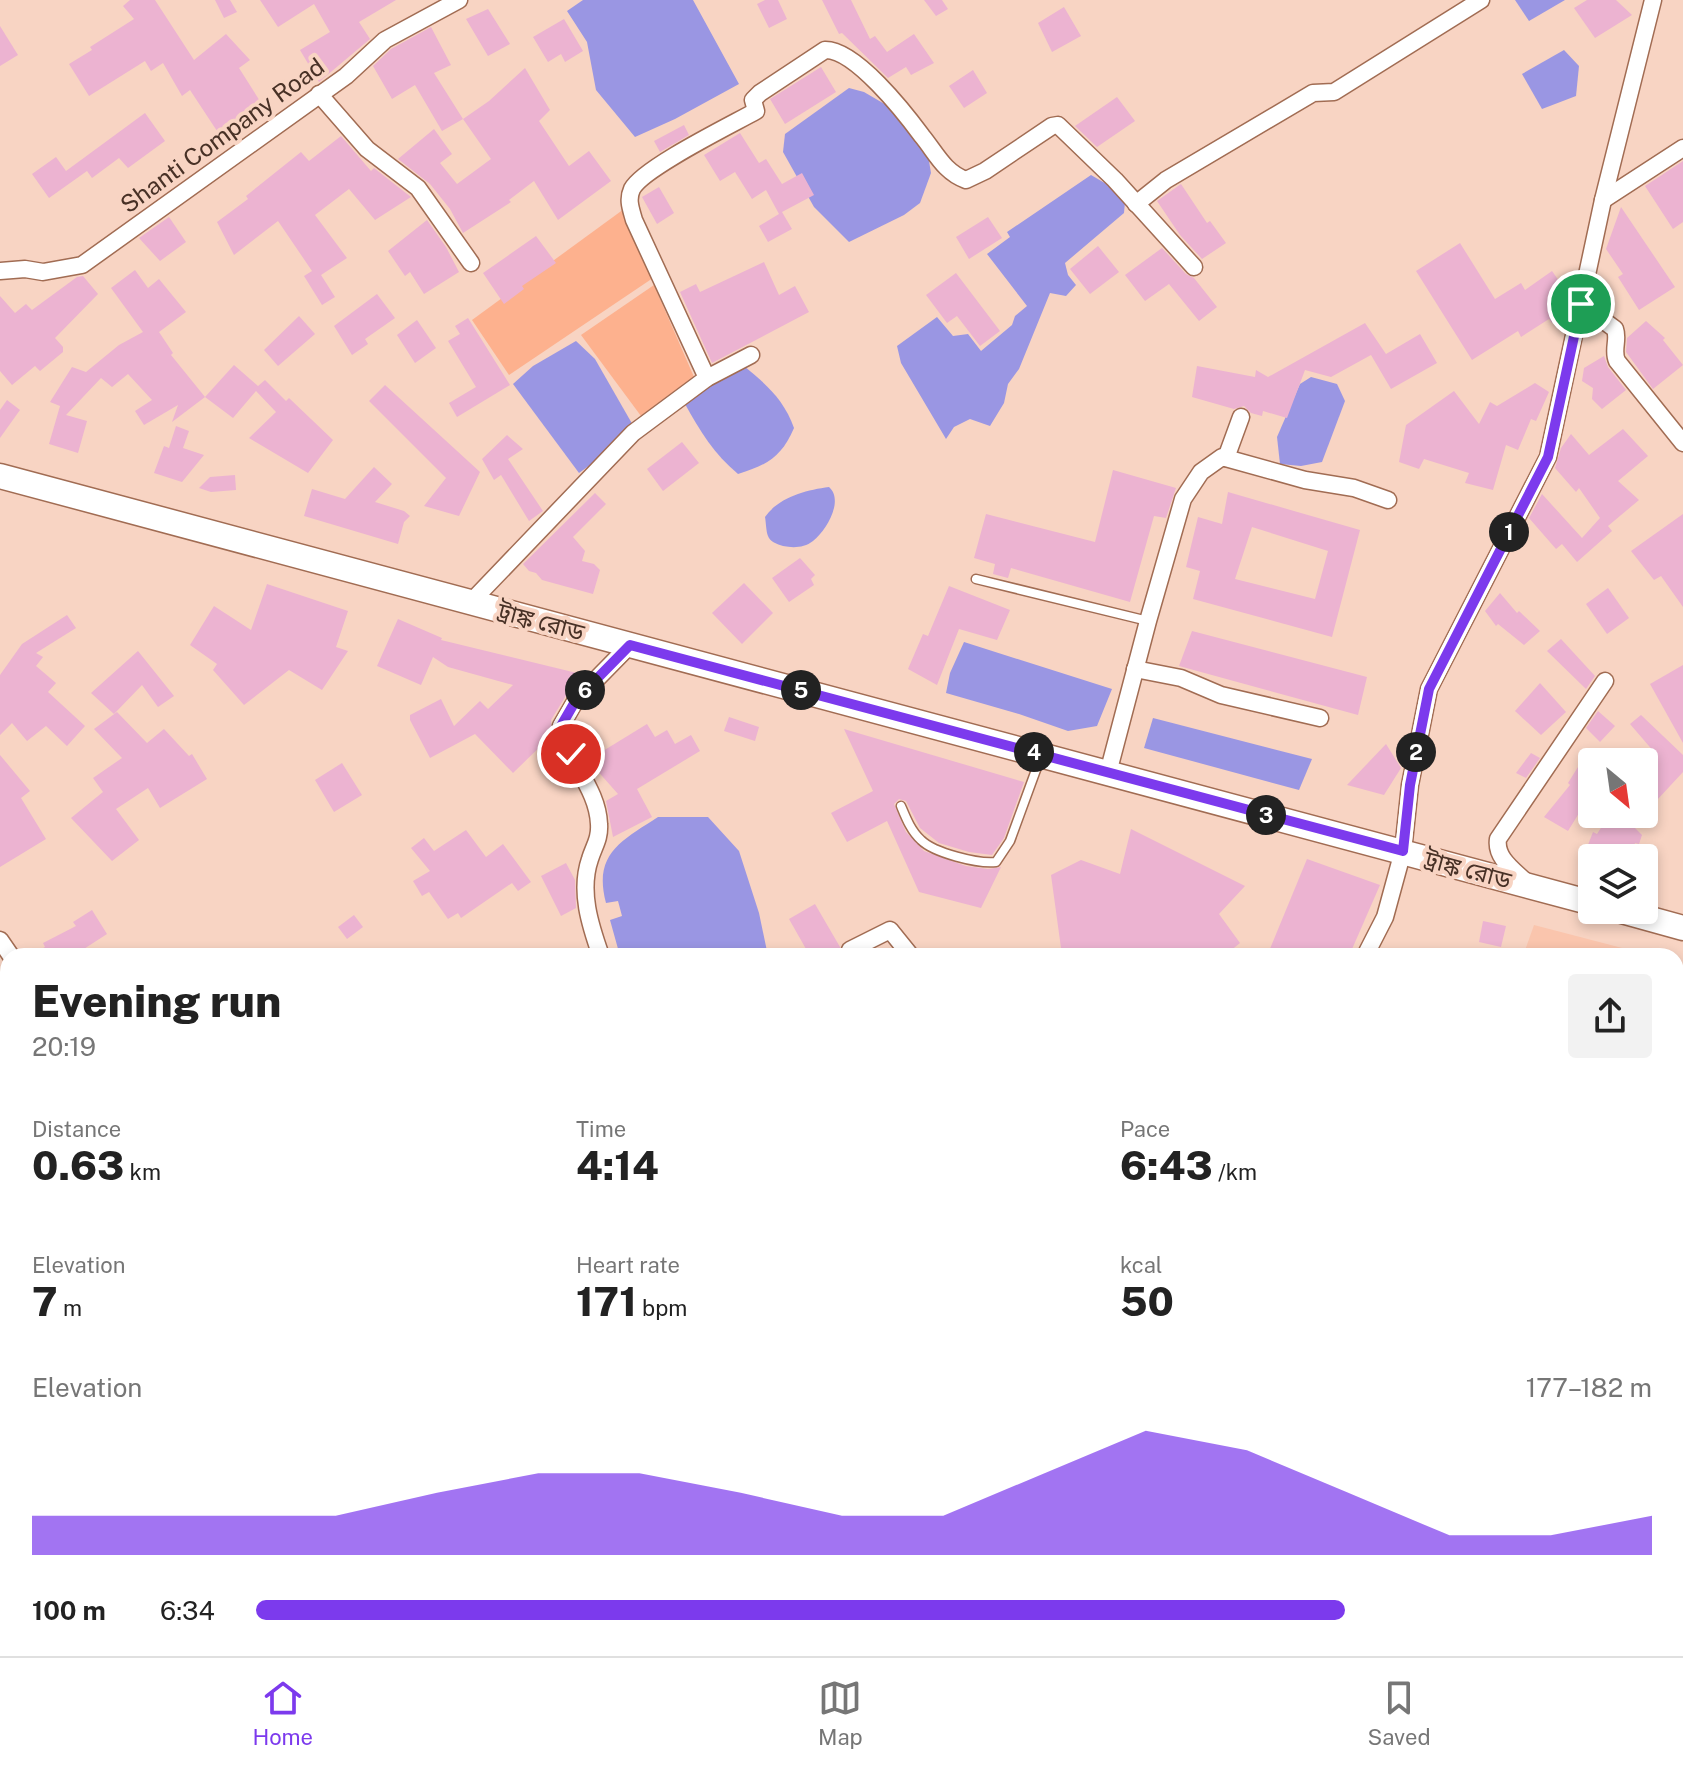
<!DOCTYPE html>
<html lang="en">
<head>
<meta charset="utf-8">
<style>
  body { margin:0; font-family:"Public Sans","Noto Sans Bengali",sans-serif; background:#f2f2f2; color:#222; height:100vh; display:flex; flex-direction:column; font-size:30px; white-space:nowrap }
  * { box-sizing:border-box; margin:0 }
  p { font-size:26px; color:#767676 }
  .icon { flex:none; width:44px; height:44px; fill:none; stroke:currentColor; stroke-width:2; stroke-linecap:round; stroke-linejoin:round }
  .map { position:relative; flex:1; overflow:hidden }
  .sheet { position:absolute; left:0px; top:948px; width:1684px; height:708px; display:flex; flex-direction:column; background:#fff; border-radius:24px 24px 0 0; box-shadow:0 4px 12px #0003 }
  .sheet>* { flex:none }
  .needle { width:52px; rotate:151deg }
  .controls { position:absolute; left:1578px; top:748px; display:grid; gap:16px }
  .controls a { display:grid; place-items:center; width:80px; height:80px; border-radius:8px; background:#fff; box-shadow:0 4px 12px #0003; font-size:40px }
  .pin { position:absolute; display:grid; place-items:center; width:68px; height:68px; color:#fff; margin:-34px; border:4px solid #fff; border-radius:50%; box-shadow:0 2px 8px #0007 }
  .km { position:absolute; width:40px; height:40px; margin:-20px; border-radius:50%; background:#222; color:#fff; font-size:22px; line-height:40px; text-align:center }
  .round { display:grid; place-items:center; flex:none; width:84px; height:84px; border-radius:8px; background:#f2f2f2 }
  .head { display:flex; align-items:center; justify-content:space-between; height:136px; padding:0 32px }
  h1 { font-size:44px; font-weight:800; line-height:60px }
  .figures { display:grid; grid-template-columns:repeat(3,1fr); gap:12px; height:136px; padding:8px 32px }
  .figures div { display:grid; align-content:center }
  .figures b { font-size:40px; font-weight:800 }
  .figures small { font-size:22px; font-weight:400 }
  .figures p { font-size:22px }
  .chart { height:224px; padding:16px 32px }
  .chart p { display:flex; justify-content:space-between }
  .chart svg { width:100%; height:144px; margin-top:8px; fill:#7c3aed; opacity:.7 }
  ul { padding:0 32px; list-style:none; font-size:26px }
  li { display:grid; grid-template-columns:128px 96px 1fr; align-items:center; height:60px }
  li i { height:20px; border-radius:10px; background:#7c3aed }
  .tabs { display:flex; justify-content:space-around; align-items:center; height:112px; border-top:2px solid #e0e0e0; background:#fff; font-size:22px; color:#767676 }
  .tabs a { display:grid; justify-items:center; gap:4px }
  .tabs .on { color:#7c3aed }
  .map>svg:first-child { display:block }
  .built { fill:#fac5ad }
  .green { fill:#fdb18e }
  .water { fill:#9a96e3 }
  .building { fill:#ecb3d1; fill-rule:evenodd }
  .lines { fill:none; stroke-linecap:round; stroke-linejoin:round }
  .lane-casing { stroke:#a16c53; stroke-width:11 }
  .street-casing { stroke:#a16c53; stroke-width:19 }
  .secondary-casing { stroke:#a16c53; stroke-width:27 }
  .path { stroke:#b09183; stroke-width:3; stroke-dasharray:2 6; stroke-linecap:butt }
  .lane { stroke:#fff; stroke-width:8 }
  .street { stroke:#fff; stroke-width:16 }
  .secondary { stroke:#fff; stroke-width:24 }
  .rail { stroke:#a7897b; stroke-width:5 }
  .route-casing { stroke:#fff; stroke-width:16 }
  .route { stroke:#7c3aed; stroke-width:10 }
  .labels { text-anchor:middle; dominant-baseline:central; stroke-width:8; stroke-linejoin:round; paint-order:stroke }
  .street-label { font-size:24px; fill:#483126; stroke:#f8d4c3 }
</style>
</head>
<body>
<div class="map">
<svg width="1683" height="1656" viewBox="0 0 1683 1656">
  <rect width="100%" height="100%" fill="#f8d4c3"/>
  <g class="built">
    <polygon points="1534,925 1653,956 1523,956"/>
    <polygon points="1676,962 1683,964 1683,1275 1676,1273"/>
  </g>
  <g class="green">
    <polygon points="624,209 653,278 509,375 472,320"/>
    <polygon points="654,285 694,377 641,416 581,335"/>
    <polygon points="1676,1030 1683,1032 1683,1178 1676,1201"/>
  </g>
  <g class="water">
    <polygon points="583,0 693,0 739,84 675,119 635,137 596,90 587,42 567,11"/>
    <polygon points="1515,0 1565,0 1529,21"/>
    <polygon points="1564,50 1579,66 1576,96 1542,109 1522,74"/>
    <polygon points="849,88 864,92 888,106 928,155 931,173 920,203 904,215 849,242 814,207 783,152 785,134"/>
    <polygon points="1091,175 1115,189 1125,202 1124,213 1065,263 1068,275 1076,285 1066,296 1050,293 1019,369 1008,384 1004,403 990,426 970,419 954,427 946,439 901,363 897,346 937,317 953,336 968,334 981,351 1012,325 1015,316 1027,306 987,254 1010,237 1007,232"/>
    <polygon points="576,341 595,359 634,427 601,457 579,473 513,384 533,366"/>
    <path d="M744,366C767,385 784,400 794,428C782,456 768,465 738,474C714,454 700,431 685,404L689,394Z"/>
    <polygon points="1311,377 1337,384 1345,401 1322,462 1301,466 1280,464 1277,437 1300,384"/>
    <path d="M829,487C844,500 827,530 813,541C804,548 793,548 783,546C777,544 770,542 768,536C766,531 766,522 765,517C779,497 806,490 829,487Z"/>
    <polygon points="964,642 1112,689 1097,726 1068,731 1019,714 946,693 950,673"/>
    <polygon points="1153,718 1312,759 1299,790 1144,748"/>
    <path d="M658,817H708L739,851L759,913L768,956H620L610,920L622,916L618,901L606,903C593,854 621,841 658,817Z"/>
  </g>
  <g class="building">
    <polygon points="130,0 155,0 194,60 226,34 250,60 239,68 265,109 252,118 248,112 217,131 190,90 182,96 163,63 151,71 145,61 89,96 69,64 92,50 90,47 134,19 123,6"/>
    <polygon points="215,0 230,0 237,12 224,18"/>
    <polygon points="260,0 396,0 359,22 370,39 319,82 300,50 330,32 314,4 278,27"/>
    <polygon points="765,0 778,0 787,19 769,28 757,4"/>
    <polygon points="822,0 851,0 870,39 875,36 887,52 914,34 934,63 911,75 906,67 888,78 842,33 839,34"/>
    <polygon points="924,0 942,0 948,9 936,16"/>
    <polygon points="1587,0 1616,0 1632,15 1595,38 1574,8"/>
    <polygon points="1064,7 1081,36 1052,52 1038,23"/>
    <polygon points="488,9 510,44 488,56 466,19"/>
    <polygon points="564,19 583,51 565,62 561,54 548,62 533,37"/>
    <polygon points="0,26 18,55 0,66"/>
    <polygon points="431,27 451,65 434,73 463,119 442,131 415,85 392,99 373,66 391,49"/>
    <polygon points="821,67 836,92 785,124 770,99"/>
    <polygon points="525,68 550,110 539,121 569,166 589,151 611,181 558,220 534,181 509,200 511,202 463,233 450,209 430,184 398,159 434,129 452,154 440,163 457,184 491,159 463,119 489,101"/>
    <polygon points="973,70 987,93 964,108 949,86"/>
    <polygon points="1117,97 1135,121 1097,147 1075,126"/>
    <polygon points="145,113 165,141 128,168 119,158 92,178 87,171 49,198 32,174 56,157 66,171"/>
    <polygon points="684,125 689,135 660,152 654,141"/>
    <polygon points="740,133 759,163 766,159 782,184 802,173 814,195 782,212 792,229 768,242 759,226 779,214 766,190 752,199 735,172 720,181 704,155"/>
    <polygon points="341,136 371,171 374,168 411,197 375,220 349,189 315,215 347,258 321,275 335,297 322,305 304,276 312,271 278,221 234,255 217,222 248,199 246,196 301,152 309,161"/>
    <polygon points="1683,161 1683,222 1673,229 1645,186"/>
    <polygon points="1181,184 1207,223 1210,221 1226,243 1202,259 1180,235 1157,201"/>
    <polygon points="659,187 674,213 657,224 642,197"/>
    <polygon points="1621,207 1675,287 1639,310 1618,277 1623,274 1606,249"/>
    <polygon points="169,217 186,242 160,261 139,238"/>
    <polygon points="988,217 1002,238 969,259 956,237"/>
    <polygon points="427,220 446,247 459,272 424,294 410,272 405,276 388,251"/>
    <polygon points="536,236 556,263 522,286 524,289 504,304 483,273"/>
    <polygon points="1460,243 1495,299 1521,283 1525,290 1552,271 1571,298 1568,312 1552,323 1549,319 1521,337 1518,331 1472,360 1416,271"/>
    <polygon points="1098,246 1119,272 1090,294 1070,269"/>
    <polygon points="1162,248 1186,274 1194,278 1217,307 1199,321 1169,284 1145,301 1125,275"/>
    <polygon points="764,262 779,295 795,286 809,312 712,363 680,292 696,284 700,292"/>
    <polygon points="135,270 148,288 159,279 186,312 159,332 173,353 171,355 205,397 172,422 178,405 144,425 135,411 152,400 128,374 112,387 101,378 66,415 87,421 78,453 49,444 60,406 50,402 72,367 86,372 119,345 143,332 111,288"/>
    <polygon points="956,273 1000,331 980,346 957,316 947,323 926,295"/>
    <polygon points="83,276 98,294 55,338 63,347 63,352 40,371 35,366 12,385 0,371 0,296 15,313 26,304 32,310 77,277"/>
    <polygon points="377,294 395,318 365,339 368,344 352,355 334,326"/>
    <polygon points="299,316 315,334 278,366 264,350"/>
    <polygon points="468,318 510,385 457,417 449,403 476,387 448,341 460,334 455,326"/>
    <polygon points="417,320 436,348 415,363 397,335"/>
    <polygon points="1646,321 1665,338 1663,340 1683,365 1653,389 1626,352 1627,338"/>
    <polygon points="1365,323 1386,354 1420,334 1437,363 1391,389 1371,355 1331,377 1305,370 1287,418 1263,411 1262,416 1251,413 1244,406 1234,409 1192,397 1197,366 1255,377 1256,370 1268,377"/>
    <polygon points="1604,356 1608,367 1626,390 1602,409 1592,399 1593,388 1582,381 1584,368"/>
    <polygon points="234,365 258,386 265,380 286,401 289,398 333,440 308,473 249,438 276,412 256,391 233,418 205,397"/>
    <polygon points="1535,383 1549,392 1536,421 1531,419 1518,450 1506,445 1493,490 1465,483 1469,473 1424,459 1419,469 1399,462 1406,425 1454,391 1479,424 1490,402 1497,406"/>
    <polygon points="385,385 480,472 459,516 424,506 446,478 369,401"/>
    <polygon points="7,400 20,410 0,438 0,410"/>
    <polygon points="176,426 189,431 183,448 204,455 182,482 154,473 164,446 169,448"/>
    <polygon points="1623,429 1648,456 1618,481 1639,500 1608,526 1612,531 1577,562 1562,544 1556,549 1529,518 1542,494 1582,538 1600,518 1579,488 1576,492 1555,468 1561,448 1571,434 1589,455"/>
    <polygon points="507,435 523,449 508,459 543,511 529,521 501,475 494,480 482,459"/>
    <polygon points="682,442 699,463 663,491 647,469"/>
    <polygon points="374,467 392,484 375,502 404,511 410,516 404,522 398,544 304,516 312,489 345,499"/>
    <polygon points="1113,470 1176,488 1166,518 1154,516 1130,602 1011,568 1008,578 993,574 995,564 974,558 986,514 1095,542"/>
    <polygon points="235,475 236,490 211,492 199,488 210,477"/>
    <path d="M1228,492L1360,530L1332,637L1193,599L1200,571L1186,567L1198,517L1222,524ZM1252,527L1328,551L1315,599L1235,579Z"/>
    <polygon points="595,493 606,504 573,537 585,551 582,561 594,564 600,570 593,594 542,580 536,573 529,571 523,564"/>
    <polygon points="1683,514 1683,607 1661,576 1654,580 1631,551"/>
    <polygon points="800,558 815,575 811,579 814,585 789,602 772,578"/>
    <polygon points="744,583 773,613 742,644 712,613"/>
    <polygon points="267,584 348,611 336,647 348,651 322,690 289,670 244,705 213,670 217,664 190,645 214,606 251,630"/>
    <polygon points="949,586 1010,610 997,640 959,629 937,685 908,669 923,634 928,636"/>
    <polygon points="1608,588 1629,618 1607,634 1586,604"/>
    <polygon points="1500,593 1517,613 1519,611 1540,631 1524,645 1498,624 1496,626 1485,611"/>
    <polygon points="67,615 76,628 36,653 43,657 36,666 56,683 48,692 85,726 67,746 46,726 27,741 12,723 0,735 0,675 22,644"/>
    <polygon points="398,619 442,638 441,640 585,675 567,694 551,720 552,735 513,773 475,734 430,758 410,720 410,715 441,699 454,726 480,701 488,709 513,685 448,667 433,657 421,685 377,666"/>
    <polygon points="1192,631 1367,677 1358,715 1179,666"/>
    <polygon points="1561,639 1595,676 1586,689 1547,651"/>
    <polygon points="138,651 174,696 158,707 142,685 114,714 91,693"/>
    <polygon points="1683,665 1683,743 1650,684"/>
    <polygon points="1540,683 1566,712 1541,735 1515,711"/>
    <polygon points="1598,711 1615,726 1600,742 1586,728"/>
    <polygon points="117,712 147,743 164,729 189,756 192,754 207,779 160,808 148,788 116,809 139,840 112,861 71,818 103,792 93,778 122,758 94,729"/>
    <polygon points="1641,715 1683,755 1683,772 1657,800 1644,787 1644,761 1655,753 1630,724"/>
    <polygon points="729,717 759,727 755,741 724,731"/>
    <polygon points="647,724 655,737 667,730 675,744 691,735 700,751 637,789 652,817 613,837 606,801 618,794 587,759 600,747 603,751"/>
    <polygon points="844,729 1024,782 1004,838 992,855 969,852 939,843 920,828 906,801 899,799 894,804 906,832 924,851 966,866 988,869 1001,867 981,908 919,892 887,821 847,842 831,813 873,791"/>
    <polygon points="1386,744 1401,768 1384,795 1347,785"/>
    <polygon points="1531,753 1540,758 1526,778 1516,773"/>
    <polygon points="0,755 30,791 21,798 46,839 0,867"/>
    <polygon points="1583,759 1592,765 1592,792 1568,831 1544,817 1570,785 1568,783"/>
    <polygon points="342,763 362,795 334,812 315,780"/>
    <polygon points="1610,814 1647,814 1634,827 1642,835 1639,844 1635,843 1631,858 1606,858 1586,850 1593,832 1597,834"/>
    <polygon points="1131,829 1245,886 1219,914 1240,943 1224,956 1191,956 1186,949 1176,956 1068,956 1061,948 1051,875 1081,860 1120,874"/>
    <polygon points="466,830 486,857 503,844 531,882 518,891 512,883 461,918 458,913 448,919 429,892 422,896 413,881 430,871 411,848 424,838 434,851"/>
    <polygon points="1307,859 1380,885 1349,956 1267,956"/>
    <polygon points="566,863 575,880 576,908 561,916 541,876"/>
    <polygon points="815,904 840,947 841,956 810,956 789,919"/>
    <polygon points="92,910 107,934 73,956 30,956 45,947 43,943 76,926 73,922"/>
    <polygon points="354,915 363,927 347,939 338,927"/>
    <polygon points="1483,921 1506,926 1501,947 1479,942"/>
  </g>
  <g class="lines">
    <g class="lane-casing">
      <g id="lane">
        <polyline points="976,579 1148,621"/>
        <path d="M901,806C906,818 911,831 921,840C934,853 978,864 996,862L1010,841L1040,759"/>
        <polyline points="1676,1285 1683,1288"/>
        <polyline points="1676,1355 1683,1336"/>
      </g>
    </g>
    <g class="street-casing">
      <g id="street">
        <polyline points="319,94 367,149 418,188 471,263"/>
        <polyline points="1603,200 1683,148"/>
        <polyline points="1136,204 1166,180 1313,93 1334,92 1481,0"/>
        <polyline points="0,271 25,269 43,272 82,265 346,76 385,40 459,0"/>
        <path d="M1581,304L1615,329C1619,340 1612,350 1617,361L1683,443"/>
        <path d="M707,378L634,220C631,209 627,200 632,189C643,168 731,125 756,111L753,100L760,93L825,50C855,49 905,113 922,136C936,153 944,172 966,180L985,171L1052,126L1058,125L1115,180L1194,267"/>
        <polyline points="1226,458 1241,417"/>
        <polyline points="471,602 633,433 707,378 751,355"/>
        <polyline points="1135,669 1181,678 1221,695 1320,718"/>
        <polyline points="1108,773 1148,621 1183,499 1201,472 1222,457 1305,480 1354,488 1388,500"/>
        <path d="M1527,883C1514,870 1495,858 1498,839L1605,681"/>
        <polyline points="0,940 11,956"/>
        <polyline points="850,950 890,930 911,956"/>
        <path d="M601,956C590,925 579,891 590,859C594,846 600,839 599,824C598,798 582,777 571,755C567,746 564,735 561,726L576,700L630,645"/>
        <polyline points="1365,956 1385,917 1403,851 1410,785 1429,689 1548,457 1603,200 1653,0"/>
        <polyline points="1261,1648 1265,1656"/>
        <polyline points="389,1656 397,1648"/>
      </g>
    </g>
    <g class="secondary-casing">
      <g id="secondary">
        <polyline points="0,476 1592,903"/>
        <polyline points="1618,910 1683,928"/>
      </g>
    </g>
    <polyline class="path" points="0,1475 8,1476"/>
    <use href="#lane" class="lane"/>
    <use href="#street" class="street"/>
    <use href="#secondary" class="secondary"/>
    <g class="rail">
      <polyline points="0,1484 8,1485"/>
      <polyline points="0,1500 8,1501"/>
      <polyline points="1035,1648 1088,1656"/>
      <polyline points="1121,1648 1172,1656"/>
    </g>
  </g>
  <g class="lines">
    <g class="route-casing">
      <polyline id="route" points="571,754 561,726 576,700 630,645 1403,851 1410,785 1429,689 1548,457 1581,304"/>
    </g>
    <use href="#route" class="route"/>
  </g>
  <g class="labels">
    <g class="street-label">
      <text transform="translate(222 135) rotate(-36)">Shanti Company Road</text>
      <text transform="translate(541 621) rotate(15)">ট্রাঙ্ক রোড</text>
      <text transform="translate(1468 869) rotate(15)">ট্রাঙ্ক রোড</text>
    </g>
  </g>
</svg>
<div class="controls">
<a><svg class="needle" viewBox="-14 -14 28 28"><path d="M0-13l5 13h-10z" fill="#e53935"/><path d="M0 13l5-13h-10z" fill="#767676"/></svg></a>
<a><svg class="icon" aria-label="layers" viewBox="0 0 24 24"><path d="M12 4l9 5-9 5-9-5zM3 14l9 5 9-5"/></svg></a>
</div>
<div class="pin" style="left:1581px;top:304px;background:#1e9e55"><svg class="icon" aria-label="arrive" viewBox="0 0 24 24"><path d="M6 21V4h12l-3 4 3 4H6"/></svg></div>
<div class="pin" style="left:571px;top:754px;background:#d93025"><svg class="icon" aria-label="check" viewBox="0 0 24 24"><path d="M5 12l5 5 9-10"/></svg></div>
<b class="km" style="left:1509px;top:532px">1</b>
<b class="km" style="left:1416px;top:752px">2</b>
<b class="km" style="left:1266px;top:815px">3</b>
<b class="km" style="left:1034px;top:752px">4</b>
<b class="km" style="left:801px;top:690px">5</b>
<b class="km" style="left:585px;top:690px">6</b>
<section class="sheet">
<div class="head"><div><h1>Evening run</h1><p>20:19</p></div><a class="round"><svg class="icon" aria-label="share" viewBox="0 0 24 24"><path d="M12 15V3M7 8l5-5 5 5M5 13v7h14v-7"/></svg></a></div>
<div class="figures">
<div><p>Distance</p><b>0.63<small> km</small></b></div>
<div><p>Time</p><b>4:14</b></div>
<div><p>Pace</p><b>6:43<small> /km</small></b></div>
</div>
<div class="figures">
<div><p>Elevation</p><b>7<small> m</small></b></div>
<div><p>Heart rate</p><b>171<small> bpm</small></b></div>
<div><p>kcal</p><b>50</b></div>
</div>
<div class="chart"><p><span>Elevation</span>177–182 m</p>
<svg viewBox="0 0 160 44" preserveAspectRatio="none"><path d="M0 44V32L10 32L20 32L30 32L40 25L50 19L60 19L70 25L80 32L90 32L100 19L110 6L120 12L130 25L140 38L150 38L160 32V44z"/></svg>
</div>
<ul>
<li><b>100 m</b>6:34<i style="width:78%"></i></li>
</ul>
</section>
</div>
<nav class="tabs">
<a class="on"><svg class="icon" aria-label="home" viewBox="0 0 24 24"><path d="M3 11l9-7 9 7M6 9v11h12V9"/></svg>Home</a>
<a><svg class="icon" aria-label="map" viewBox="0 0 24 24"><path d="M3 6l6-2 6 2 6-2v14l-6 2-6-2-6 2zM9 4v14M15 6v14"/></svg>Map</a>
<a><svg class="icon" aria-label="saved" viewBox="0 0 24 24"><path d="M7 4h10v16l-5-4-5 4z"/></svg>Saved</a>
</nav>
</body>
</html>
